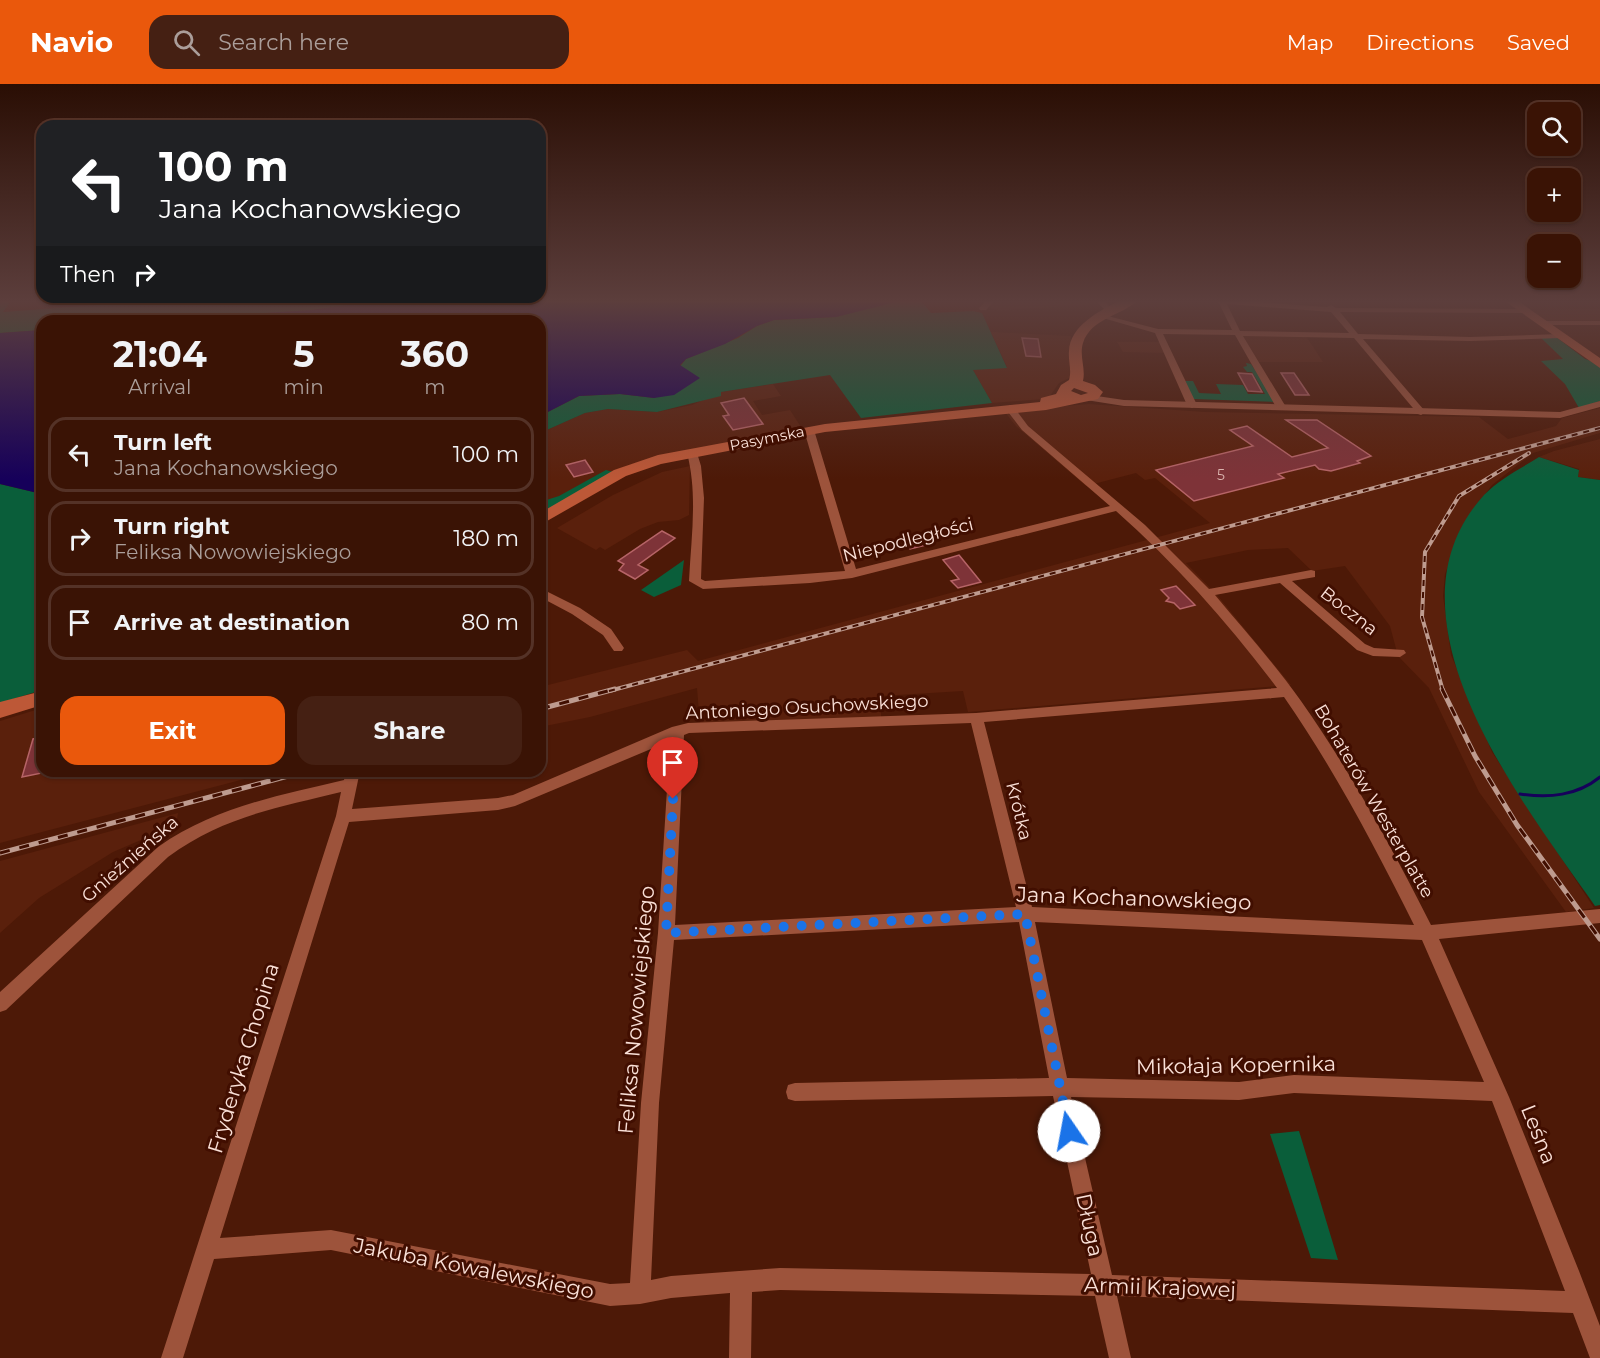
<!DOCTYPE html>
<meta charset="utf-8">
<style>
:root{--surface:#3a1305;--page:#452013;--text:#f1f3f6;--muted:#ab9e9a;--line:#543227;--accent:#ea580c}
body{margin:0;font-family:Montserrat,sans-serif;background:var(--page);color:var(--text);height:100vh;display:flex;flex-direction:column;font-size:22px;white-space:nowrap}
*{box-sizing:border-box;margin:0}
p{font-size:20px;color:var(--muted)}
.icon{flex:none;width:33px;height:33px;fill:none;stroke:currentColor;stroke-width:2;stroke-linecap:round;stroke-linejoin:round}
.map{position:relative;flex:1;overflow:hidden}
.side{position:absolute;left:36px;top:231px;width:510px;height:462px;display:flex;flex-direction:column;background:var(--surface);border-radius:18px;box-shadow:0 2px 4px #0004,0 0 0 2px var(--line)}
.side>*{flex:none}
.banner{position:absolute;left:36px;top:36px;width:510px;height:183px;border-radius:18px;box-shadow:0 2px 4px #0004,0 0 0 2px var(--line);background:#202124;color:#fff;overflow:hidden}
.buttons{position:absolute;left:1527px;top:18px;display:grid;gap:12px}
.buttons a{display:grid;place-items:center;width:54px;height:54px;border-radius:12px;background:var(--surface);box-shadow:0 2px 4px #0004,0 0 0 2px var(--line);font-size:30px}
.pin{position:absolute;display:grid;place-items:center;width:51px;height:51px;color:#fff;margin:-62px -26px;border-radius:50% 50% 50% 0;rotate:-45deg;box-shadow:0 0 6px #0007}
.pin .icon{rotate:45deg}
.me{position:absolute;width:66px;margin:-33px;rotate:348deg;stroke-linejoin:round;filter:drop-shadow(0 0 4px #0008)}
.turn{display:flex;align-items:center;gap:21px;height:126px;padding:0 24px;font-size:27px}
.turn .icon{width:78px;height:78px;stroke-width:2.5}
.turn b{display:block;font-size:42px;line-height:51px}
.then{display:flex;align-items:center;height:57px;padding:0 24px;background:#0003;gap:12px;font-size:22px}
.eta{display:flex;justify-content:space-evenly;align-items:center;height:102px;text-align:center}
.eta b{font-size:36px;font-weight:700;line-height:42px}
.cta{display:flex;gap:12px;margin-top:auto;padding:12px 24px}
.cta a{flex:1;height:69px;border-radius:18px;background:var(--accent);color:#fff;font-size:24px;font-weight:700;line-height:69px;text-align:center}
.cta a+a{background:var(--page);color:var(--text)}
ul{padding:0;list-style:none}
li{display:flex;align-items:center;gap:18px;height:75px;margin:0 12px 9px;padding:0 12px;border:3px solid var(--line);border-radius:18px}
li div{flex:1}
li b{display:block;font-size:22px}
li em{font-style:normal}
header{display:flex;align-items:center;gap:36px;box-sizing:border-box;height:84px;padding:0 30px;background:var(--accent);color:#fff}
header strong{font-size:28px}
nav{display:flex;gap:33px;margin-inline-start:auto;font-size:21px}
.search{width:420px;height:54px;background:var(--page);display:flex;align-items:center;gap:15px;box-sizing:border-box;padding:0 21px;border-radius:18px;color:var(--muted);font-size:22px}
.map>svg:first-child{display:block}
.built{fill:#5a200c}
.green{fill:#0a5e3a}
.water{fill:#16005a}
.lines{fill:none;stroke-linecap:round;stroke-linejoin:round}
.stream{stroke:#16005a;stroke-width:3}
.building{fill:#7e3338;stroke:#b66467;stroke-width:1.5}
.minor{fill:#9d533b;fill-rule:evenodd}
.tertiary{fill:#9d533b;fill-rule:evenodd}
.primary{fill:#bd5837;fill-rule:evenodd}
.rail-far1-casing{stroke:#be9b8f;stroke-width:4}
.rail-casing{stroke:#be9b8f;stroke-width:5}
.rail-far1{stroke:#410e00;stroke-width:2;stroke-dasharray:6;stroke-linecap:butt}
.rail{stroke:#410e00;stroke-width:3;stroke-dasharray:10;stroke-linecap:butt}
.route{stroke:#1a73e8;stroke-width:10;stroke-dasharray:0 18}
.labels{text-anchor:middle;dominant-baseline:central;stroke-width:6;stroke-linejoin:round;paint-order:stroke}
.far-number-label{font-size:14px;fill:#dbb5af}
.far-street-label{font-size:15px;fill:#fae0d7;stroke:#410e00}
.street-label{font-size:18px;fill:#fae0d7;stroke:#410e00}
.near-street-label{font-size:21px;fill:#fae0d7;stroke:#410e00}
</style>
<header>
<strong>Navio</strong>
<div class="search"><svg class="icon" aria-label="search" viewBox="0 0 24 24"><circle cx="10" cy="10" r="6"/><path d="M15 15l6 6"/></svg>Search here</div>
<nav><a>Map</a><a>Directions</a><a>Saved</a></nav>
</header>
<div class="map">
<svg width="1600" height="1274" viewBox="0 0 1600 1274">
<rect width="100%" height="100%" fill="#4d1907"/>
<path class="built" d="M993,217h103l3,3 -97,6 -10,-1 -2,-3z
M1600,225v13h-53l-18,-12z
M991,248l80,4v41l-12,6 -9,13 -6,3 -52,4 -19,-33 34,-3z
M1242,251l64,1 17,26h-64z
M1117,258h45l6,11 -45,-1z
M773,300l8,12 -28,5 9,14 28,-5 11,17 -3,5 -170,33 -88,47v-79l45,-20 23,-4 49,3 35,-7 29,-13z
M1089,320l116,8 274,5 29,22 48,-13 6,-8 38,-10v25l-67,20 -41,32 -26,35 -21,54 -2,22 8,59 41,97 102,156 -28,4 -87,-120 -50,-104 -31,-32 -8,-30 -45,-60 -33,5 -24,-23 -40,2 -62,13 31,32 74,90 -323,27 -5,-21 -82,5v22l-181,7 -3,-37 -107,29 -50,10v-40l147,-37 11,11 512,-138 -55,-45 -10,2 -9,-7 -50,13 -70,-60 -12,-15z
M1600,355v41l-22,-3 1,-8 -40,-12 15,-6z
M690,382l-1,49 -10,5 -21,2 -18,7 -35,21 -5,-3 -4,3 -39,-22 56,-33 49,-23z
M42,624v63h233l-275,72v-122z
M178,729l-2,12 -63,27 -74,46 -39,35v-72z"/>
<path class="green" d="M0,217h11l-8,11 149,-11h223l-63,9 -174,11h-96v9l-42,3z
M894,217h27l10,12 42,-2 9,2 25,55 -34,2 19,33 -131,15 -31,-43 -109,17v4l-64,16 -49,-3 -23,4 -45,20v-17l39,-20 41,-2 35,4 31,-39 52,-21 19,-12 17,-6 62,-3z
M1540,253h16l29,22 15,5v37l-21,7 -14,-24 -24,-23 22,-2z
M1246,279l5,1 25,38 -83,-3 -8,-18h8l6,12 22,1 -5,-10 27,1 5,9h17l-13,-22h-5l-4,-5 4,-1z
M1539,373l40,13 -1,7 22,3v425l-5,1c-72,-103 -221,-290 -111,-411 15,-16 38,-27 55,-38z
M606,386l7,2 -73,43v-13l19,-6z
M0,400l42,10v196l-42,13z
M684,476l-3,25 -27,12 -13,-7z
M1299,1047l39,129h1l-28,-2 -41,-124z"/>
<path class="water" d="M375,217h525l-64,16 -62,3 -17,6 -32,18 -39,15 -6,6 20,13 -26,17 -20,3 -34,-4 -41,2 -39,20v-95h-402l174,-11z
M42,246v164l-42,-10v-151z"/>
<g class="lines">
<path class="stream" d="M1520,710c29,4 57,2 80,-17"/>
</g>
<path class="building" d="M1022,254l16,1 3,18 -15,-1z
M1238,289l14,1 10,18 -14,-1z
M1281,289h13l15,22h-14z
M744,314l19,26 -30,6 -10,-14 6,-1 -8,-12z
M1286,336h31l54,36 -14,5 3,2 -29,8 -12,-2 -4,-4 -37,9 6,4 -90,23 -38,-31 97,-24 -23,-16 17,-4 45,31 36,-9z
M585,376l8,12 -19,5 -8,-12z
M662,447l13,7 -37,27 10,5 -13,9 -16,-9 5,-6 -6,-3z
M923,452l7,8 -20,5 -7,-8z
M959,471l22,27 -23,6 -7,-7 8,-2 -16,-19z
M1176,502l19,19 -15,4 -6,-6 -8,-2 3,-3 -8,-8z
M42,653v36l-20,4 11,-38z"/>
<g class="lines">
<path class="minor" d="M986,217h8l-8,9h-6l-1,-2z
M1096,217h8l10,9 -7,2z
M1214,217h28l85,6 4,-2 5,3 190,1 4,2 -1,2 -189,-1 18,22 112,3 90,-3 4,2 -4,2 -90,3 -107,-2 61,71 2,2 -5,3 -3,-1 -64,-76 -111,-2 43,71 -5,3 -5,-3 -41,-72 -72,-1 34,71 -5,3 -5,-3 -32,-72 -59,-17 4,-2 58,15 74,1 -13,-27zM1227,220l104,8 18,21 -109,-2z
M1540,237h60v4h-60z
M1010,321l3,1 15,20 117,99 64,64 102,-19 4,1v6l-23,4 73,63 9,4 30,2 2,3 -6,4 -27,-1 -16,-6 -77,-67 -65,12c29,35 60,69 86,106 50,71 91,147 130,224l169,-16v14l-161,16 70,158 70,174 21,55v32h-10l-17,-45 -456,-17 14,62h-22l-14,-62 -315,-6 -28,2 -1,66h-22l1,-65 -59,5 -31,6 -30,2 -279,-56 -117,9 -31,99h-22l175,-542 5,-24c-64,16 -117,24 -173,65l-162,153 -6,2v-20l158,-145c57,-40 119,-51 186,-67l2,-9h14l-8,38 146,-11 15,-3 159,-68 16,-4 288,-10 301,-25c-48,-64 -101,-124 -161,-177l-264,67 -42,5 -107,6 -14,-8c2,-42 9,-86 -2,-128l5,-3 5,3 4,13 3,32 -3,81 4,2 140,-10 -41,-141 5,-3 5,3 42,139 254,-63 -88,-76 -17,-22zM1284,613c50,72 91,150 130,228l-382,-18 -48,-185zM971,639l45,184 -341,18 9,-190 5,-2zM670,657l-12,192 -17,170 -11,180 -20,1 -279,-54 -111,8 129,-416 149,-12 17,-4zM1019,838l30,156 -254,5 -7,2 -2,7 2,7 7,2 258,-5 38,178 -311,-6 -109,8 -20,4 8,-177 15,-163zM1035,838l387,18 62,142 -190,-7 -55,7 -172,-4zM1294,1009l198,8 73,190 -453,-16 -41,-178 168,3z
M540,504l40,20 31,21 13,19 -2,3h-8l-11,-16 -31,-21 -32,-17z"/>
<path class="tertiary" d="M1090,311l34,5 436,12 40,-11v6l-40,11 -436,-12 -38,-6v-4z"/>
<path class="primary" d="M1119,217h18c-16,15 -46,17 -54,42 -4,13 3,25 0,38l12,4 8,7 -5,7 -52,11 -221,22 -164,32 -35,12 -86,49v-12l74,-43 44,-15 167,-31 215,-22 1,-4 15,-4 5,-9 8,-5c3,-10 -1,-19 0,-29 1,-25 30,-40 50,-50zM1074,304l14,5 -7,2 -10,-4z
M1505,217h13l82,57v10z
M42,607v14l-42,13v-16z"/>
<defs>
<path id="rail-far1" d="M609,607l991,-263
M1443,607l-21,-74 3,-65 34,-56 70,-43"/>
<path id="rail" d="M1442,605l33,67 42,69 83,114
M540,625l75,-20
M0,769l307,-82"/>
</defs>
<use href="#rail-far1" class="rail-far1-casing"/>
<use href="#rail" class="rail-casing"/>
<use href="#rail-far1" class="rail-far1"/>
<use href="#rail" class="rail"/>
</g>
<linearGradient id="sky" x2="0" y2="1"><stop stop-color="#2a0e04"/><stop offset="0.55" stop-color="#5c3e3c"/><stop offset="1" stop-color="#5c3e3c" stop-opacity="0"/></linearGradient>
<rect width="1600" height="395" fill="url(#sky)"/>
<g class="lines">
<path class="route" d="M673,715l-7,134 359,-19 44,217"/>
</g>
<g class="labels">
<g class="far-number-label">
<text x="1221" y="391">5</text>
</g>
<g class="far-street-label">
<text transform="translate(767 354) rotate(-11)">Pasymska</text>
</g>
<g class="street-label">
<text transform="translate(908 456) rotate(-14)">Niepodległości</text>
<text transform="translate(1349 527) rotate(38)">Boczna</text>
<text transform="translate(807 623) rotate(-3)">Antoniego Osuchowskiego</text>
<text transform="translate(1374 717) rotate(60)">Bohaterów Westerplatte</text>
<text transform="translate(1019 727) rotate(76)">Krótka</text>
<text transform="translate(130 775) rotate(-41)">Gnieźnieńska</text>
</g>
<g class="near-street-label">
<text transform="translate(1134 814) rotate(2)">Jana Kochanowskiego</text>
<text transform="translate(636 926) rotate(-85)">Feliksa Nowowiejskiego</text>
<text transform="translate(243 974) rotate(-73)">Fryderyka Chopina</text>
<text transform="translate(1236 981) rotate(-1)">Mikołaja Kopernika</text>
<text transform="translate(1539 1050) rotate(68)">Leśna</text>
<text transform="translate(1090 1141) rotate(78)">Długa</text>
<text transform="translate(474 1184) rotate(11)">Jakuba Kowalewskiego</text>
<text transform="translate(1160 1203) rotate(2)">Armii Krajowej</text>
</g>
</g>
</svg>
<div class="buttons">
<a><svg class="icon" aria-label="search" viewBox="0 0 24 24"><circle cx="10" cy="10" r="6"/><path d="M15 15l6 6"/></svg></a>
<a>+</a>
<a>−</a>
</div>
<div class="pin" style="left:673px;top:715px;background:#d93025"><svg class="icon" aria-label="arrive" viewBox="0 0 24 24"><path d="M6 21V4h12l-3 4 3 4H6"/></svg></div>
<svg class="me" style="left:1069px;top:1047px" viewBox="-20 -20 40 40"><circle r="19" fill="#fff"/><path d="M0-13L10 11 0 6-10 11z" fill="#1a73e8"/></svg>
<div class="banner">
<div class="turn"><svg class="icon" aria-label="left" viewBox="0 0 24 24"><path d="M17 20v-9H6M10 6l-5 5 5 5"/></svg><div><b>100 m</b>Jana Kochanowskiego</div></div>
<div class="then">Then<svg class="icon" aria-label="right" viewBox="0 0 24 24"><path d="M7 20v-9h11M14 6l5 5-5 5"/></svg></div>
</div>
<section class="side">
<div class="eta">
<div><b>21:04</b><p>Arrival</p></div>
<div><b>5</b><p>min</p></div>
<div><b>360</b><p>m</p></div>
</div>
<ul>
<li><svg class="icon" aria-label="left" viewBox="0 0 24 24"><path d="M17 20v-9H6M10 6l-5 5 5 5"/></svg><div><b>Turn left</b><p>Jana Kochanowskiego</p></div><em>100 m</em></li>
<li><svg class="icon" aria-label="right" viewBox="0 0 24 24"><path d="M7 20v-9h11M14 6l5 5-5 5"/></svg><div><b>Turn right</b><p>Feliksa Nowowiejskiego</p></div><em>180 m</em></li>
<li><svg class="icon" aria-label="arrive" viewBox="0 0 24 24"><path d="M6 21V4h12l-3 4 3 4H6"/></svg><div><b>Arrive at destination</b></div><em>80 m</em></li>
</ul>
<div class="cta"><a>Exit</a><a>Share</a></div>
</section>
</div>
